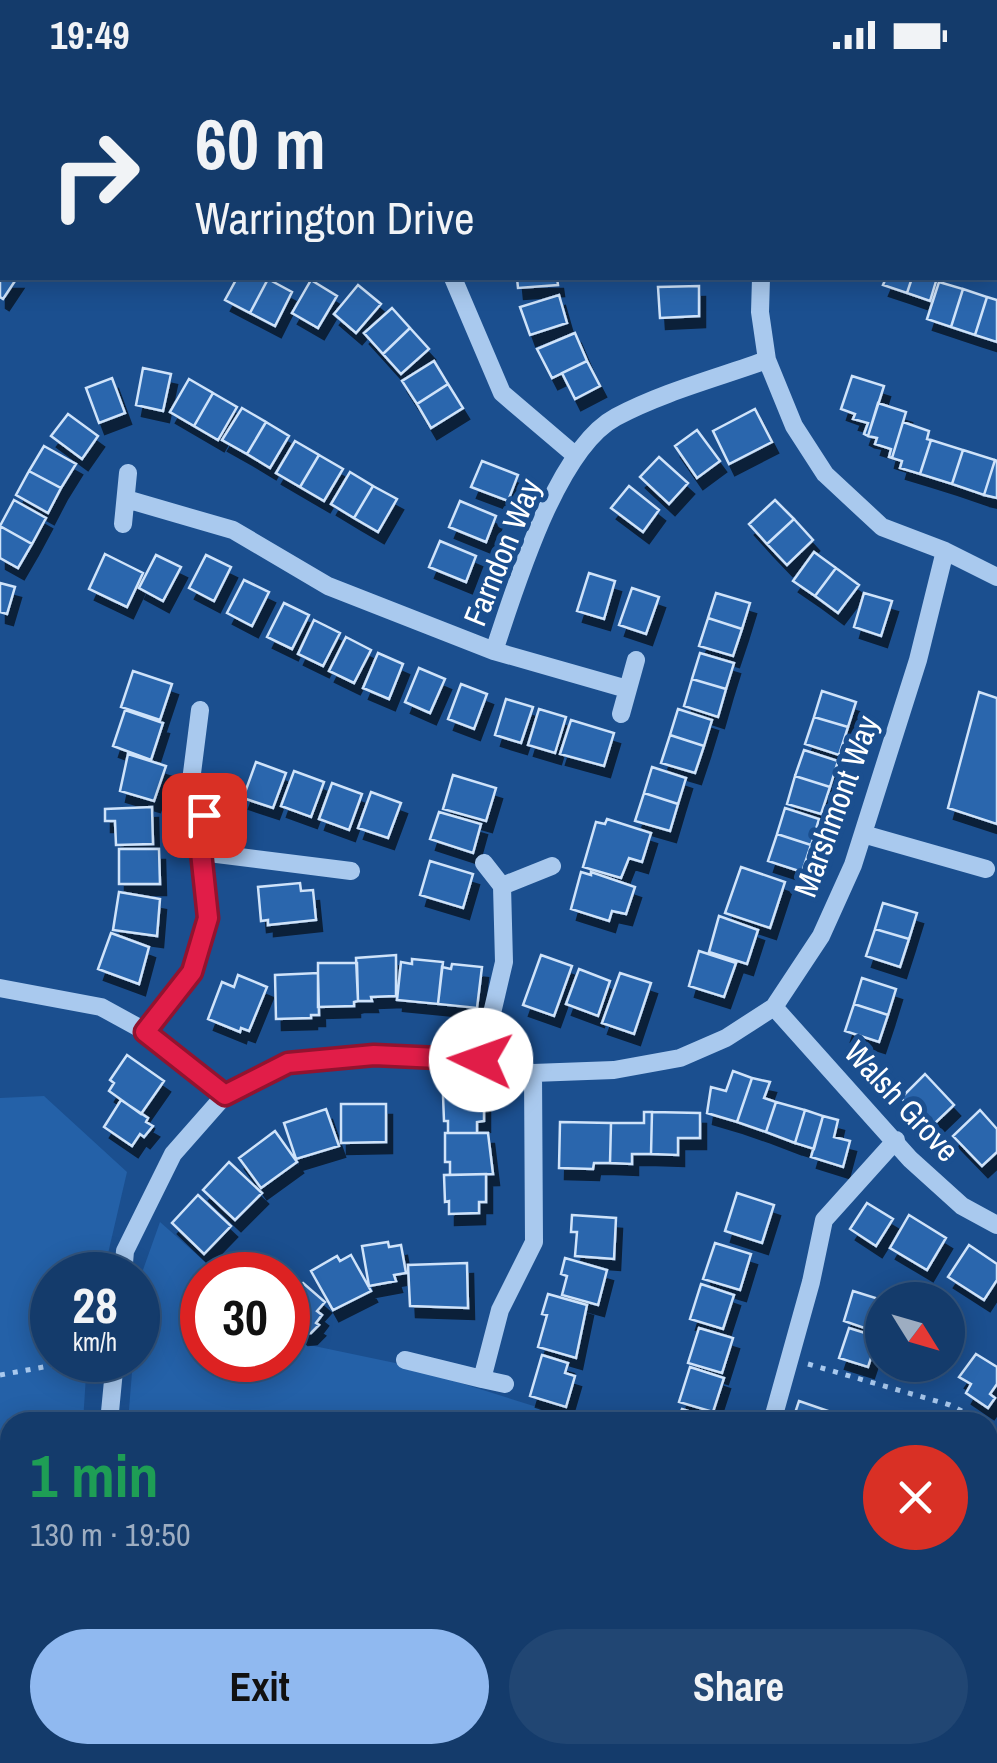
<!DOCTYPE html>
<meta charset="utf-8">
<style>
:root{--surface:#143b6b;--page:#214673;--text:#f1f3f6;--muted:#9dadc1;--line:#33557e;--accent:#90b9f0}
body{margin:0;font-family:"Archivo Narrow",sans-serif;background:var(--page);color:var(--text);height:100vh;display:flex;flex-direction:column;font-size:38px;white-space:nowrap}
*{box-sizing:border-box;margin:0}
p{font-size:32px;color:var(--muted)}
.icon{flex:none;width:55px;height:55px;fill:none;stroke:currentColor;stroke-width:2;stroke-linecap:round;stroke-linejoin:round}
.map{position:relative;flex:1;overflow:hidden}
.drawer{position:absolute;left:0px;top:1342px;width:998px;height:352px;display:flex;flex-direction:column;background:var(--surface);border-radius:30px 30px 0 0;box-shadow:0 5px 25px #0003,0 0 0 2px var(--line)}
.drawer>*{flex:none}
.banner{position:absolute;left:0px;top:0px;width:998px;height:210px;box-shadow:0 5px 25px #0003,0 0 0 2px var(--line);background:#143b6b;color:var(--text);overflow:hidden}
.needle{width:65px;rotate:127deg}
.fabs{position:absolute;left:865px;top:1212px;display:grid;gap:20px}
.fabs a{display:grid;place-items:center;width:100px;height:100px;border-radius:50%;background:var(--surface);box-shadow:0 5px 25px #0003,0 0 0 2px var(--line);font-size:50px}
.speed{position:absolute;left:30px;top:1182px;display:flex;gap:20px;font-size:50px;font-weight:700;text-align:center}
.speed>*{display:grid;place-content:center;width:130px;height:130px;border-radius:50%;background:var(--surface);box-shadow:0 5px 25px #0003,0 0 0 2px var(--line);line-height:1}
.speed small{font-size:25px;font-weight:400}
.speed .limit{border:15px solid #d22;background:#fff;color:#111}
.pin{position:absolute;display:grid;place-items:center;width:85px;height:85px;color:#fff;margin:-42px;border-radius:20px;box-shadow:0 5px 15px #0006}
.me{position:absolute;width:110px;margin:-55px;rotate:273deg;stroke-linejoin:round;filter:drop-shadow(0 0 8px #0008)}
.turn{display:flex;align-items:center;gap:35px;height:210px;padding:0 30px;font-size:45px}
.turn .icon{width:130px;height:130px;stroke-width:2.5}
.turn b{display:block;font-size:70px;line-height:85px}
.round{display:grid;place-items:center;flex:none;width:105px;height:105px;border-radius:52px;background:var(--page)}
.headline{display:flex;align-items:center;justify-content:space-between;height:170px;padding:0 30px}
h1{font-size:60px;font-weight:800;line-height:75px;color:#1e9e55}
.button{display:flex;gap:20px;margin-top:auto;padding:20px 30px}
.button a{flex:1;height:115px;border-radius:60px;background:var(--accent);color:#111;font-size:40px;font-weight:800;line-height:115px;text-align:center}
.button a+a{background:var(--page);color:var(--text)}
.status{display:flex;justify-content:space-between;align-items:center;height:70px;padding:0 50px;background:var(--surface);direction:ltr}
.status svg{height:28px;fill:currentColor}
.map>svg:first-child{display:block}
.green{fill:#2461a8}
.building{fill:#2a66ad;stroke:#cfe3fa;stroke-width:2.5;filter:url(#shadow)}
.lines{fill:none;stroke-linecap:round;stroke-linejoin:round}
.path{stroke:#a9c9ee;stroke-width:5;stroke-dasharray:5 8;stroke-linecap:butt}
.minor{stroke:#a9c9ee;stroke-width:18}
.route-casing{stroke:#92132f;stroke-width:25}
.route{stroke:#e11d48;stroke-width:18}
.labels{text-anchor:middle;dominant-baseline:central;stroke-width:10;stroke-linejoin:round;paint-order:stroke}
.street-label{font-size:32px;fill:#fff;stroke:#1b4f8f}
</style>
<div class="status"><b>19:49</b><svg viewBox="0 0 49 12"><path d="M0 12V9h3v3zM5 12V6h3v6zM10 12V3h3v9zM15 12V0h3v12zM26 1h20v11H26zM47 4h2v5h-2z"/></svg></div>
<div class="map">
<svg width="997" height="1693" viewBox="0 0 997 1693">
<defs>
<filter id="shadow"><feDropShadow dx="6" dy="11" stdDeviation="0" flood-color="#0009"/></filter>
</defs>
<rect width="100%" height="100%" fill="#1b4f8f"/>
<path class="green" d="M44,1026l83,76 -24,103h-51v85h35l-4,62h-73v251h-10v-575z
M160,1152l60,53h-18v85h86v-25l7,7 105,22 140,44 -4,14h-408l5,-62h5v-76z
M259,1685h179l-3,8h-170z"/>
<path class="building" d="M0,185l2,23h15l-14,21 -3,-2z
M237,208l31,1 -18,34 -25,-13z
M517,208h40l1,7 -40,3z
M886,208h26l-5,15 -24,-8z
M912,208h25l-7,23 -23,-8z
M268,209l24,13 -17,34 -25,-13z
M311,210l26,16 -19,32 -26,-15z
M939,212l24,7 -12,38 -24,-8z
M358,215l23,19 -25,29 -22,-19z
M699,216v30l-39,2 -2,-31z
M963,219l24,8 -12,38 -24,-8z
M559,225l8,28 -37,12 -10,-28z
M987,227l10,3v42l-22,-7z
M392,238l18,20 -27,26 -19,-21z
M410,258l19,21 -28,25 -18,-20z
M575,263l12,28 -35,17 -15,-29z
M434,291l14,23 -31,20 -15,-23z
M587,291l13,25 -25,13 -13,-26z
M143,298l28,6 -8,37 -27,-6z
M852,306l32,10 -16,50 -4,-2 4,-11 -15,-4 2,-5 -14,-5z
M112,308l13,35 -26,10 -13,-35z
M189,309l24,14 -19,33 -24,-14z
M448,314l15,24 -32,20 -14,-24z
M213,323l24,14 -19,33 -24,-14z
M878,333l28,9 -14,46 -3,-1 2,-8 -16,-5 2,-6 -9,-2z
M242,338l24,14 -19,32 -25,-14z
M755,339l17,33 -43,22 -16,-33z
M68,344l30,22 -16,23 -31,-23z
M266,352l23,14 -19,32 -23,-14z
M903,352l26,9 -2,8 4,1 -11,34 -20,-6 2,-7 -10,-3z
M697,360l23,31 -23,17 -22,-32z
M931,370l32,10 -11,34 -32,-10z
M295,371l24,14 -19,32 -24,-14z
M44,376l32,18 -15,24 -32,-17z
M963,380l32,10 -11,35 -32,-11z
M319,385l24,14 -19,32 -24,-14z
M659,387l29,26 -19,21 -29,-27z
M995,390l2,1v37l-13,-3z
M482,391l36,14 -10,26 -37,-14z
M29,401l32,17 -13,25 -32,-18z
M350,402l23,14 -19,32 -23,-14z
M373,416l24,13 -19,33 -24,-14z
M629,416l30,24 -16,22 -32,-24z
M14,430l32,18 -14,26 -32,-18z
M775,430l19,19 -27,25 -18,-20z
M460,431l36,15 -10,26 -37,-15z
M794,449l19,21 -26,25 -20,-21z
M0,456l32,18 -14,24 -18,-10z
M440,471l36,15 -10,26 -37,-15z
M814,482l22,16 -21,28 -22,-15z
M105,484l38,19 -16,34 -38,-18z
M156,485l25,12 -18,34 -24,-13z
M206,485l25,12 -17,34 -25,-13z
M836,498l23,17 -21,28 -23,-17z
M589,503l26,8 -11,38 -27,-8z
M244,510l25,12 -17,34 -25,-13z
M0,513l15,4 -8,27 -7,-2z
M632,518l27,9 -13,37 -27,-9z
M716,523l34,10 -8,26 -34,-11z
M864,523l28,8 -11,35 -27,-9z
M284,533l25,12 -17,34 -25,-12z
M708,548l34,11 -9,27 -34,-10z
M314,550l26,13 -17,33 -25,-12z
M346,567l25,13 -17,33 -25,-12z
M378,583l25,11 -14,35 -26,-11z
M700,583l34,10 -8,26 -34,-10z
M419,598l26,11 -15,34 -25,-11z
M133,601l39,13 -12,36 -39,-13z
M692,609l34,10 -8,28 -34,-11z
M461,614l26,10 -13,35 -26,-10z
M822,621l34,11 -8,25 -34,-10z
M979,622l18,6v126l-49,-16z
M506,629l27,8 -12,36 -26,-8z
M539,639l27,8 -11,36 -27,-8z
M678,639l34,11 -8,26 -34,-11z
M125,640l38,13 -12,37 -38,-14z
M814,647l34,10 -9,28 -34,-11z
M571,650l43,13 -10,33 -44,-12z
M670,665l34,11 -9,27 -34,-10z
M804,680l34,11 -8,26 -35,-11z
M128,684l38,12 -12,35 -34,-10z
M256,692l30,11 -13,35 -30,-10z
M652,697l34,11 -8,26 -34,-11z
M294,701l30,11 -13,35 -30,-11z
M453,705l43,13 -10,33 -43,-12z
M795,706l35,11 -9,27 -34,-10z
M332,713l30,11 -13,36 -30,-11z
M371,722l30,11 -13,35 -30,-10z
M644,723l34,11 -8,27 -35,-10z
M152,737l1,37 -37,1 -1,-24h-10v-12z
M785,738l34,11 -8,26 -34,-11z
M439,742l42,12 -8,29 -43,-14z
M607,749l44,14 -9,29 -13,-4 -8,20 -38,-11 13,-45 9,2z
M777,764l34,11 -9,27 -34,-11z
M119,779h40l1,35h-41z
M430,791l43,13 -10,34 -43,-13z
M741,797l44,15 -15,46 -45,-15z
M581,802l10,3v-3l44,15 -9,27 -14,-3 -3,10 -38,-12z
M300,813l1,8 12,-1 3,30 -48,5v-5l-7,1 -3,-34z
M119,822l41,7 -3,37 -44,-6z
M883,833l34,10 -8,26 -34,-10z
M719,846l39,14 -11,34 -38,-12z
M875,859l34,10 -9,28 -34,-11z
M111,863l38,14 -10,37 -41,-15z
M699,881l37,12 -12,34 -35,-11z
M396,885v41l-25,1 1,4h-14l-2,-43z
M541,885l31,11 -18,50 -31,-11z
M412,889l31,3 -5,42 -41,-4 4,-38 11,2z
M318,893h39l1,38 -4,1v4l-36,1z
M452,894l30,3 -5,41 -39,-4 4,-37 9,2z
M579,899l31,12 -12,35 -32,-12z
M318,903l1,42h-8v3l-35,1 -1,-44z
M620,903l31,10 -17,51 -32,-11z
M238,905l29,12 -18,44 -8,-3 -1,4 -32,-13 14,-37 12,5z
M862,908l34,11 -8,26 -34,-11z
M854,934l34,11 -9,27 -34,-11z
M127,985l37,26 -23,33 -32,-23 5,-8 -4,-3z
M733,1001l19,7 -15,44 -30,-9 4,-26 15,4z
M925,1004l29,31 -24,23 -29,-30z
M752,1008l18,4 -6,16 12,4 -10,30 -29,-10z
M443,1025h41v26l-7,1v11h-29v-12h-4z
M121,1030l27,18 -2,4 7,4 -9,11 -4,-3 -8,12 -28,-19z
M776,1032l29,8 -10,33 -29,-11z
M341,1034h45v38l-45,1z
M326,1039l13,37 -43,13 -12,-36z
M805,1040l18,6 -9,33 -19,-6z
M980,1040l17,19v23l-15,14 -29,-30z
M644,1042h8l-1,42h-19v10l-22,-1 1,-40h33z
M652,1042l48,1v25h-22v17l-27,-1z
M823,1046l15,4 -4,17 16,4 -7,26 -32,-10z
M560,1052l51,1 -1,40h-16l-1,6 -34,-1z
M275,1061l22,31 -36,26 -22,-30z
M445,1063h43l5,41 -43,1v-13h-5z
M229,1092l33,31 -27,27 -32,-30z
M486,1104v28h-7v11l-30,1v-13l-4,1 -1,-27z
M737,1123l37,12 -12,38 -37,-12z
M198,1125l33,31 -27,28 -32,-31z
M867,1133l26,16 -17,27 -26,-17z
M572,1145l44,3 -2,41 -39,-3 2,-24h-6z
M909,1145l37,23 -19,32 -37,-22z
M388,1172l1,5 12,-2 5,28 -12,2 2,6 -27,5 -7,-40z
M715,1173l36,11 -11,36 -37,-11z
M969,1175l28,19v16l-13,20 -36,-23z
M351,1185l20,36 -38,19 -22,-39 26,-15 3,5z
M565,1188l42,12 -9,35 -36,-10 5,-19 -6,-2z
M467,1193l1,45 -58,-2 -2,-41z
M303,1213l22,19 -8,9 5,4 -6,8 3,2 -8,8 -9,1 -14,-12v-28z
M701,1214l33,11 -11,34 -33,-10z
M853,1221l29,9 -9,31 -29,-10z
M548,1224l39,11 -11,53 -38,-11 9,-32 -5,-1z
M699,1258l34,10 -11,35 -34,-10z
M849,1258l29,9 -10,30 -29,-9z
M976,1284l21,13v17l-7,10 5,4 -7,10 -22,-15 5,-9 -12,-7z
M542,1285l26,8 -3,10 10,3 -9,31 -36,-11z
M690,1297l34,11 -11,34 -34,-10z
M799,1331l38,13 -2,8h-43z
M682,1339l33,11v2h-38z
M988,1429l9,16v19l-9,5z
M997,1468v46l-7,4 -2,-45z
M4,1661l6,1v23h29v8h-36z
M439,1685h45l-3,8h-22z
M499,1685h40l-2,8h-40z
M746,1685h40l6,8h-39z"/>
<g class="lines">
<path class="path" d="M473,0l6,2
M346,2l1,-2
M995,59h2
M808,1294l142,41 33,17
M0,1305l82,-15
M988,1357l9,9
M0,1364h10"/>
<path class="minor" d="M780,2v-2
M995,166l2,1
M453,208l49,115 74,63
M761,208l-1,34 7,48 27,66 31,48 57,53 63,24 52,26
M126,429l107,31 95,56 166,65 133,38
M123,454l5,-51
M494,581c21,-62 62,-202 122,-234 47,-25 101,-39 151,-57
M621,644l15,-54
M863,764l123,35
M201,782l150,19
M484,793l18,23
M0,918l101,19 44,24 80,64
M774,937l136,152 52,47 35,19
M145,961l47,-59 16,-54 -7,-66 3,-37 -13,-34 9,-71
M481,990l23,-98 -2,-76 50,-20
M123,1205l2,-24 48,-97 52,-59 63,-32 85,-8 108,5 52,13 81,-3 66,-12 46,-20 48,-31 47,-71 32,-71 65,-205 27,-109
M405,1290l77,19 18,-69 34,-68 -1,-169
M482,1309l23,5
M109,1352l6,-62
M772,1352l39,-140 13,-62 72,-80
M101,1685l3,8"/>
</g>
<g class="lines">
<defs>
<path id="route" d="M204,745l-3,37 7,66 -16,54 -47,60 80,63 63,-32 86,-8 107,5"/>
</defs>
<use href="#route" class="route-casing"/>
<use href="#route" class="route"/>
</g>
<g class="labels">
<g class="street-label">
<text transform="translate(502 482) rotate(-68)">Farndon Way</text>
<text transform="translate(836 736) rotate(-70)">Marshmont Way</text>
<text transform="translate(902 1031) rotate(47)">Walsh Grove</text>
</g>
</g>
</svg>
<div class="fabs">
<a><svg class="needle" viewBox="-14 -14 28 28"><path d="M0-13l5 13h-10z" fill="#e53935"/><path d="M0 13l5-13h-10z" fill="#9dadc1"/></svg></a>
</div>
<div class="speed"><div>28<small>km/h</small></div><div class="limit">30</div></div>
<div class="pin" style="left:204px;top:745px;background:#d93025"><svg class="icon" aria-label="arrive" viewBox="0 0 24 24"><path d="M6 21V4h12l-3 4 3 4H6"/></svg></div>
<svg class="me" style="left:481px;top:990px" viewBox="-20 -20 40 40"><circle r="19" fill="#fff"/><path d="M0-13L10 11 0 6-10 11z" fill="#e11d48"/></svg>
<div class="banner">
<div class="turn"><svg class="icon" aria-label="right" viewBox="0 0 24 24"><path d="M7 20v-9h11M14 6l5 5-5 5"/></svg><div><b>60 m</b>Warrington Drive</div></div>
</div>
<section class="drawer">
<div class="headline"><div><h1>1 min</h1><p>130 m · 19:50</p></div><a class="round" style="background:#d93025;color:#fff"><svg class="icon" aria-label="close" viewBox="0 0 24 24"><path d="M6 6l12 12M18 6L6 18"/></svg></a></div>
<div class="button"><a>Exit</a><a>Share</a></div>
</section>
</div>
